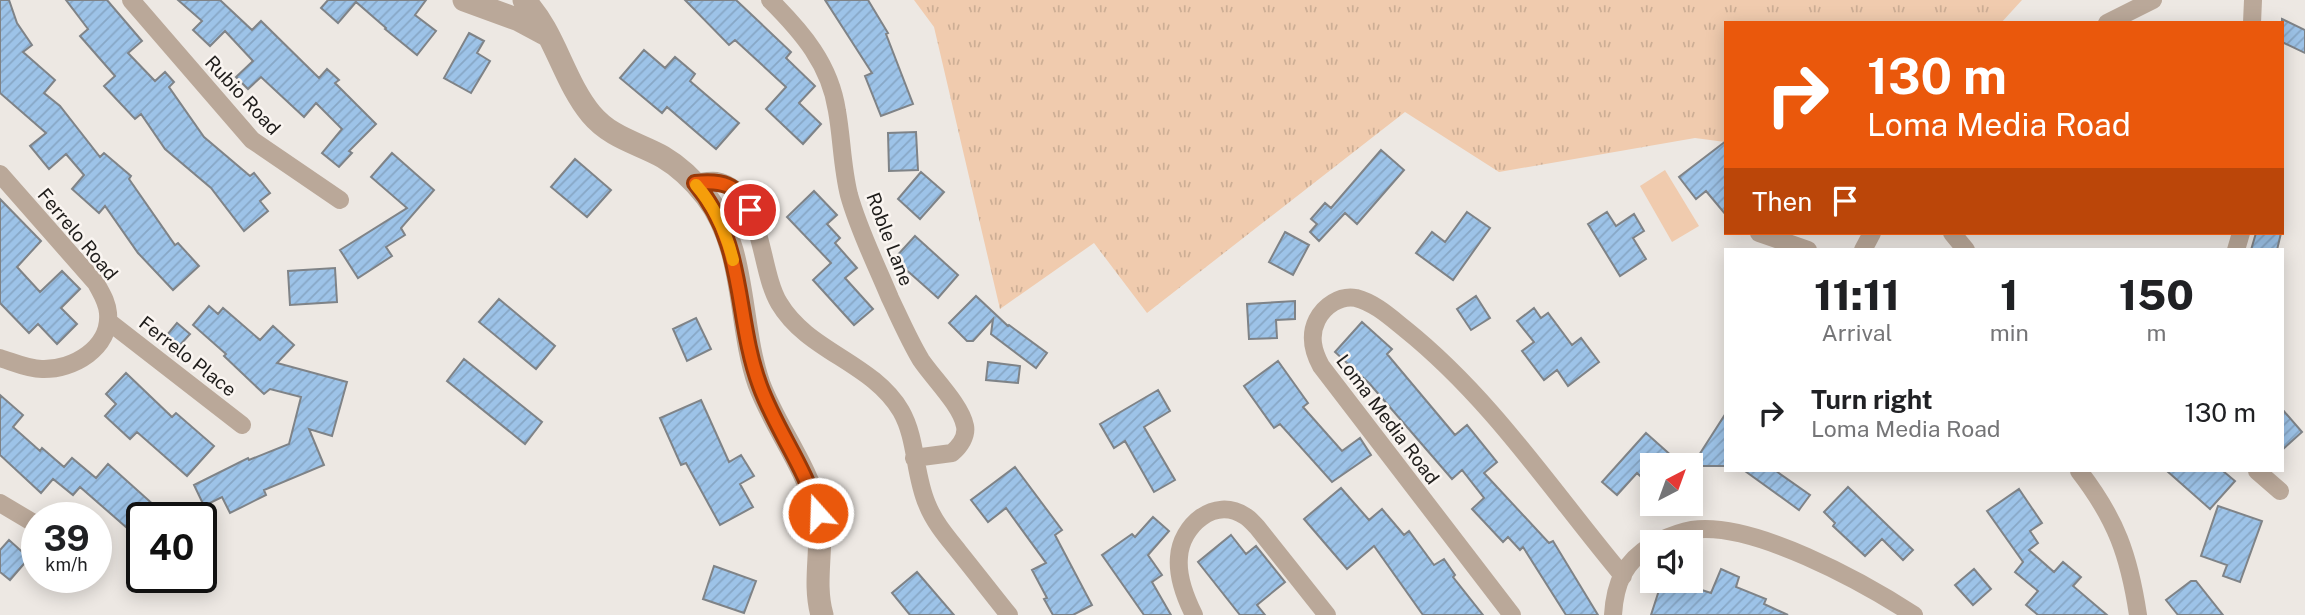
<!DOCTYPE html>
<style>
:root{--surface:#fff;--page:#f2f2f2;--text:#202124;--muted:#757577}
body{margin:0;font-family:"Public Sans",sans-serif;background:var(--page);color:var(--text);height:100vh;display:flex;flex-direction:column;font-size:26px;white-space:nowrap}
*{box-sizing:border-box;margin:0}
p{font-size:23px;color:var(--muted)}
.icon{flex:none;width:38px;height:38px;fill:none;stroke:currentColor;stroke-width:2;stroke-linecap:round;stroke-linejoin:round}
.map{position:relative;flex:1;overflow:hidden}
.side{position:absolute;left:1724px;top:248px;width:560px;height:224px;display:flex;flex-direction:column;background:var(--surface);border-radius:0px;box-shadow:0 4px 18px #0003}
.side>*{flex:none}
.top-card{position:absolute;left:1724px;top:21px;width:560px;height:214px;border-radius:0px;box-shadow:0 4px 18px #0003;background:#ea580c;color:#fff;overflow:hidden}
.needle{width:46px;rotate:41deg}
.tools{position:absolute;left:1640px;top:453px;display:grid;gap:14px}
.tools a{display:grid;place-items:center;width:63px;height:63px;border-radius:0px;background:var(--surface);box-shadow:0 4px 18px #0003;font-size:35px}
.speed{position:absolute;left:21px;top:502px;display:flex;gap:14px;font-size:35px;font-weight:700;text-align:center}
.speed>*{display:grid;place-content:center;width:91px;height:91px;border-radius:50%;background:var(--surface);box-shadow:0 4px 18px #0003;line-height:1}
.speed small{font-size:18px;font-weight:400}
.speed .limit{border:4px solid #111;border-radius:10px;background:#fff;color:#111}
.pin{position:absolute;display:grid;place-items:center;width:60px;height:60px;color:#fff;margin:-30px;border:4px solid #fff;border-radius:50%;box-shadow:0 2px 7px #0007}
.me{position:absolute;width:77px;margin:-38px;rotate:340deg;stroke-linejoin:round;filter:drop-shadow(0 0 5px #0008)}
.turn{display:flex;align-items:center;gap:24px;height:147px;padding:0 28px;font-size:32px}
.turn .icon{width:91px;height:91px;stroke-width:2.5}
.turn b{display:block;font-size:49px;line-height:60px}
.then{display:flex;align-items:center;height:66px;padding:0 28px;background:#0003;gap:14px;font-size:26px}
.eta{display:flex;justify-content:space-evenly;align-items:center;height:119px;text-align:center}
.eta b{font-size:42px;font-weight:800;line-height:49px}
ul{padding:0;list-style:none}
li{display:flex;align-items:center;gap:21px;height:91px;padding:0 28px}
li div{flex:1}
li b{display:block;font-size:26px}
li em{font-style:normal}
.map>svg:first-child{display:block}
.grass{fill:url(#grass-tufts)}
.pitch{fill:#f0cbae}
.building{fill:url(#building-hatch);stroke:#7f8387;stroke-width:2}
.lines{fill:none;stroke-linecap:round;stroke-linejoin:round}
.minor{stroke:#baa899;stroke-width:18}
.tertiary{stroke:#baa899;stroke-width:23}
.route-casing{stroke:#983908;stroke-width:18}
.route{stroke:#ea580c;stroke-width:12}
.slow{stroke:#f59e0b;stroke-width:12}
.labels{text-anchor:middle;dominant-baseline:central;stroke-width:5;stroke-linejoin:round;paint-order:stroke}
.street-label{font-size:19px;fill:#1f1d1b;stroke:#faf5f1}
</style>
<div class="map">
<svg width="2305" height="615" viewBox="0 0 2305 615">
<defs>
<pattern id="grass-tufts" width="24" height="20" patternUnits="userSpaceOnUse" patternTransform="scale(1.75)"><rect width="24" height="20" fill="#f0cbae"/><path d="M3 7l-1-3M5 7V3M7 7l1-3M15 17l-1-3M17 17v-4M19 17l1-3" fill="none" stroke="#cdae95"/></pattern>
<pattern id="building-hatch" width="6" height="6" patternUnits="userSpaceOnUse" patternTransform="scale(1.75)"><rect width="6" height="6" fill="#9dc3e8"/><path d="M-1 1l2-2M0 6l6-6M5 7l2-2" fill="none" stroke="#87a7c6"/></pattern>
</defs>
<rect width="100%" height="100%" fill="#ede8e3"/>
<path class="grass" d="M914,0h1108l-21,23h-275l-1,119 -30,-4 -196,34 -94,-60 -258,201 -53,-70 -94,66 -66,-282z"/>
<path class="pitch" d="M1665,170l34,56 -27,16 -32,-56z"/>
<path class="building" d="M0,0h9l8,23 15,22 -9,7 32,28 -11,13 16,13 40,51 4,-4 27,23 -2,3 46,66 3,-2 21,23 -26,24 -35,-37 -33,-47 -6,7 -27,-24 12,-14 -18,-21 -17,15 -19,-23 16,-13 -46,-40z
M66,0h41l35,41 -14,12 27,28 10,-9 9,10 -5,5 35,50 46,39 4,-3 16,20 -10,8 8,10 -24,20 -33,-43 -46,-39 -24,-35 -6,5 -31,-33 11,-10 -35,-40 8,-7z
M178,0h42l32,30 9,-9 58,57 8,-9 12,11 -4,3 41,41 -27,27 3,2 -13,14 -17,-14 20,-24 -26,-26 -12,14 -43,-40 -13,12 -12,-12 17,-16 -28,-30 -15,15 -17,-16 9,-9z
M328,0h98l-11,15 21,16 -19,24 -32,-26 1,-1 -30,-26 -18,21 -17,-15z
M685,0h51l55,52 -5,6 29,28 -16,17 22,21 -18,20 -37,-35 20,-22 -51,-47 -6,5z
M825,0h43l20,33 -2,1 27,70 -32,12 -16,-40 7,-3z
M2282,19l23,11v23l-23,-11z
M469,33l15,8 -7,12 13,8 -19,32 -27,-15z
M644,50l21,18 10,-11 20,17 -5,7 49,42 -23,26 -49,-42 -5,6 -42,-35z
M916,132l2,38 -29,1 -1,-38z
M1726,141v74l-20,-24 -10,8 -17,-22z
M1381,150l23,20 -47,54 -12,-11 -26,28 -9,-9 7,-8 -6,-5 14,-16 6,5z
M392,153l42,37 -33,38 4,7 -19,12 6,9 -34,22 -18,-28 67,-42 -36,-31z
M575,159l36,31 -24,27 -36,-30z
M921,172l23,20 -24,27 -22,-20z
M814,191l23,24 -10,9 13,14 -5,5 22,25 -12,10 28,31 -19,16 -41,-45 18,-17 -44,-46z
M0,199l41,42 -24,26 23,25 22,-21 18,18 -19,19 16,16 -20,20 -19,-20 -9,9 -29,-30z
M1467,212l23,16 -37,52 -37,-27 16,-21 13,10z
M1607,212l9,14 18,-12 10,17 -11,7 13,21 -26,17 -32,-52z
M1285,232l24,13 -16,30 -24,-13z
M2256,233h25l-4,17h-26z
M915,236l43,39 -20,23 -44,-39z
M335,268l2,34 -47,3 -2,-34z
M976,296l32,30 1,-1 38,28 -11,15 -45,-34 2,-15 -20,22h-6l-18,-18z
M1476,296l14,22 -19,12 -14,-21z
M499,299l56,47 -19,23 -57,-47z
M1295,301v18l-19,1 1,18 -28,1 -2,-35z
M209,306l9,8 5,-6 37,32 13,-14 21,19 -17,18 70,19 -15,54 -23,-7 15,36 -60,25 2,5 -36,18 -8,-16 -18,9 -10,-21 54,-27 1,2 40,-16 12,-47 -31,-8 -6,5 -40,-38 2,-2 -33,-29z
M1534,308l7,10 7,-5 24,32 9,-7 18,24 -31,24 -11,-16 -13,10 -22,-29 12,-9 -17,-21z
M696,318l15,31 -24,12 -14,-32z
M1362,322l30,27 -5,5 68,81 12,-10 30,37 -13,11 65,70 4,-2 45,74h-32l-43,-68 -3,3 -12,-13 -5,5 -31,-33 12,-11 -22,-28 -10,9 -83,-96 -34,-31z
M177,323l13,11 -11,12 -12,-11z
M464,359l78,63 -17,22 -78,-63z
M1278,361l30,42 -5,4 39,44 18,-13 11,17 -39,27 -52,-58 -6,4 -30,-42z
M988,362l32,4 -2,17 -32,-3z
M126,373l46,44 4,-4 38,33 -27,30 -50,-44 -7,7 -25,-23 11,-12 -10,-10z
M1158,390l12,21 -26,16 31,53 -21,12 -29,-51 -11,7 -14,-24z
M0,395l23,20 -10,12 27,24 2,-3 22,19 8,-9 24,20 12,-14 47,42 -10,12h-3v23l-62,-54 -7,8 -20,-16 -12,14 -41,-38z
M701,400l28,62 12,-7 13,21 -14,8 13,23 -33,18 -34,-62 -5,2 -21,-47z
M2282,409l20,23 -20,18z
M1726,413v53h-34z
M1646,433l37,33h-31v21l-15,-14 -20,22 -15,-13z
M1015,467l47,63 -7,5 37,70 -19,10h-20l-9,-16 3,-1 -15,-28 14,-7 -40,-55 -18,14 -17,-22z
M1745,471h31l34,24 -11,15z
M2167,471h56l12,10 -25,28z
M1848,487l65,63 -10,10 -21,-21 -17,17 -32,-30 2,-3 -11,-11z
M1341,488l28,32 13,-11 22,26 5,-4 25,34 10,-6 11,16 -2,2 30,38h-60l-49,-69 -27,23 -43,-50z
M2019,489l23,34 -12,8 8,12 -9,7 25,22 9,-10 18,15 -8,9 34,29h-69l-12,-10 12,-14 -23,-19 8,-10 -36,-51z
M2218,506l44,15 -22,61 -17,-6 4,-11 -26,-9z
M1153,517l16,14 -21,24 14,20 -10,7 19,33h-27l-42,-60 30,-21 3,3z
M1231,535l15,19 10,-8 29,36 -28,23 8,10h-25l-42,-53z
M9,540l20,18 -19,22 -10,-8v-22z
M714,566l42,15 -12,32 -41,-14z
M1721,569l18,8 -3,10 30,12 -2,5 24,11h-137l11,-34h12l37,12z
M1974,569l17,20 -18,16 -18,-20z
M917,572l37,43h-44l-18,-22z
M2191,581h5l27,34h-45l-12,-15z"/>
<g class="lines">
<path class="minor" d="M131,0l121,140 88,60
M770,0c32,32 60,64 67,111 5,28 5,56 12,84 10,36 27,69 41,103 10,21 19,42 31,62 12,18 40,45 44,66 2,10 -5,20 -13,27l-38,5
M2107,23l46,-23
M2252,23l1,-23
M0,174l96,109c5,10 11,18 12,30 3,35 -35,57 -66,56 -14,0 -29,-7 -42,-11
M695,183c7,-1 15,-3 21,-2 48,9 42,87 63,122 29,49 93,59 122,108 16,28 13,63 26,93 7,18 20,33 32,48 17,21 33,42 50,63
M1759,233l49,17
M1952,233l14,17
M1863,250l9,-17
M2236,250l5,-17
M108,321l134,104
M2079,471c37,48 50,84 59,144
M2257,471l23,20
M0,503l37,22
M1657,542c11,-5 23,-10 35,-12 61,-9 171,52 222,85
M1194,615c-9,-18 -17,-38 -15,-58 2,-31 35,-61 66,-41 4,2 8,7 12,11l70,88
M1512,615l-191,-249c-8,-15 -12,-30 -4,-46 7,-14 23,-25 39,-22 19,5 34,19 49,31 87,70 147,162 218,247
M1613,615c2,-32 11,-53 39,-70"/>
<path class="tertiary" d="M464,0l55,20 28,15
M524,0c31,32 39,80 67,114 20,24 47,29 72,43 17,10 31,24 43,39 41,53 32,128 53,188 16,43 47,81 58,125 8,35 -5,71 5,106"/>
</g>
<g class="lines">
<defs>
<path id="route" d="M750,210c-13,-26 -28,-30 -55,-27 52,62 39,133 65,203 16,44 46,82 58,127"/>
</defs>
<use href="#route" class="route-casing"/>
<use href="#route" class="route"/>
<path class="slow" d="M696,185c19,22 30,47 37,75"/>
</g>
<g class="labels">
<g class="street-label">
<text transform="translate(243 95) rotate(47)">Rubio Road</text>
<text transform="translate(78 234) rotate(50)">Ferrelo Road</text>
<text transform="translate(890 239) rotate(69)">Roble Lane</text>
<text transform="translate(188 356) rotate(38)">Ferrelo Place</text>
<text transform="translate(1388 419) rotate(53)">Loma Media Road</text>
</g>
</g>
</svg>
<div class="tools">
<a><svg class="needle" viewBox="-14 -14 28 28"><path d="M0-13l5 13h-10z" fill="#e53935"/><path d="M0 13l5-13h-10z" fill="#757577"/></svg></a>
<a><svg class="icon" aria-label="sound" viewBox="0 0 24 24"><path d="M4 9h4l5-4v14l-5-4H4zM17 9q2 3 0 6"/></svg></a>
</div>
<div class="speed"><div>39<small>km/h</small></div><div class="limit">40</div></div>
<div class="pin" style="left:750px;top:210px;background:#d93025"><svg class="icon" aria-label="arrive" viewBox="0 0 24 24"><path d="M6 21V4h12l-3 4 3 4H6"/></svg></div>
<svg class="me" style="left:818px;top:513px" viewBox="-20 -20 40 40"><circle r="17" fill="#ea580c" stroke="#fff" stroke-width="3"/><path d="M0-11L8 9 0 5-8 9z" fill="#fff"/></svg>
<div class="top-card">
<div class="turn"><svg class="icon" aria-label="right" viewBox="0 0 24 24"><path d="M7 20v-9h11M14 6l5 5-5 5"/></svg><div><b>130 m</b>Loma Media Road</div></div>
<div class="then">Then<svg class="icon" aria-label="arrive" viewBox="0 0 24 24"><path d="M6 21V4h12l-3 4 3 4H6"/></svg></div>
</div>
<section class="side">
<div class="eta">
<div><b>11:11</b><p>Arrival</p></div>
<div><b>1</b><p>min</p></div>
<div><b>150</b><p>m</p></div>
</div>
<ul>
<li><svg class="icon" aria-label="right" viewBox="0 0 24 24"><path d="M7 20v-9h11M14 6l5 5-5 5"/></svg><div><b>Turn right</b><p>Loma Media Road</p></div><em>130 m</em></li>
</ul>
</section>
</div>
